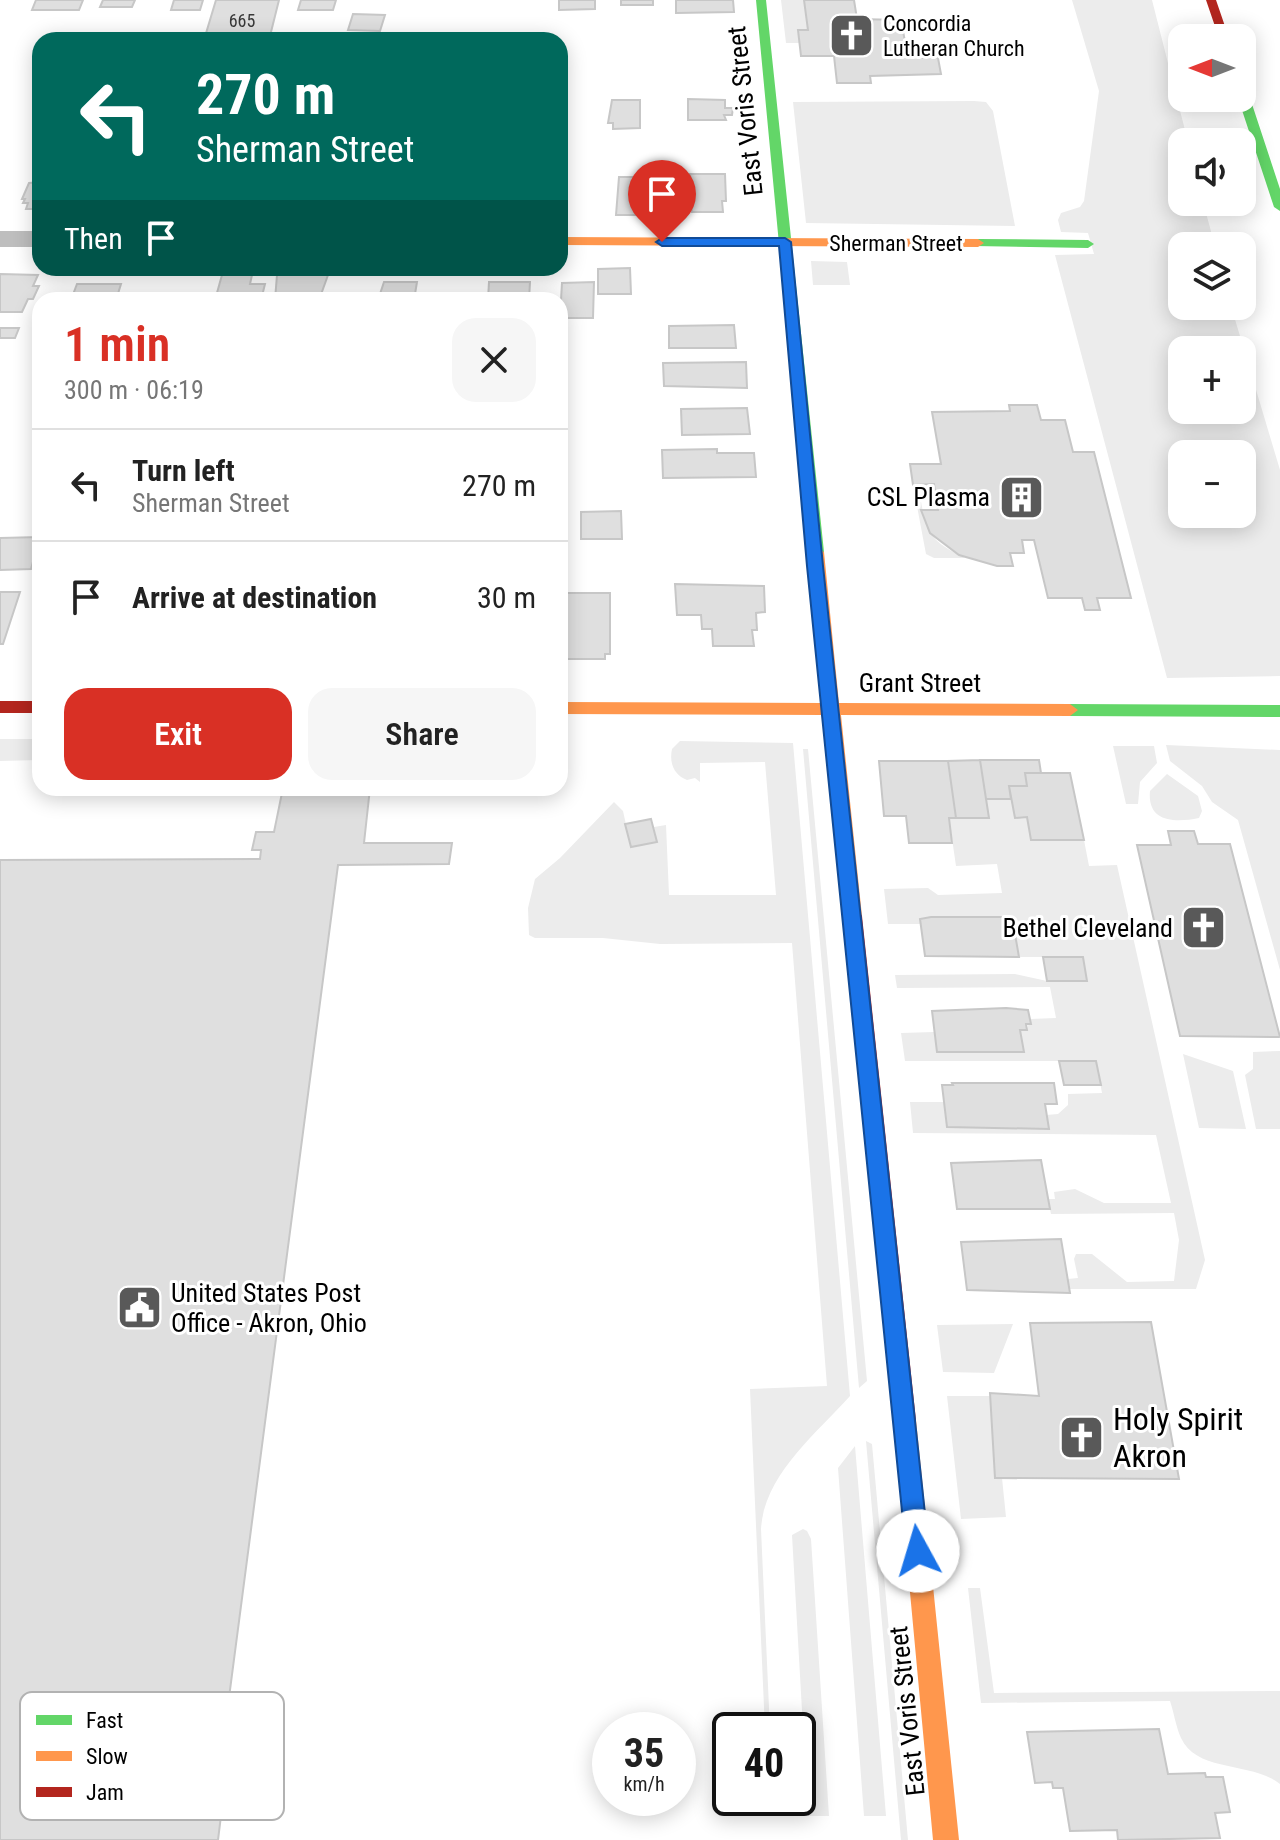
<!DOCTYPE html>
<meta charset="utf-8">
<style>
:root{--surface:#fff;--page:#f6f6f6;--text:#222;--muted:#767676;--line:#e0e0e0;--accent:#d93025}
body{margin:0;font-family:"Roboto Condensed",sans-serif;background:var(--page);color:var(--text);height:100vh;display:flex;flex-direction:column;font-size:30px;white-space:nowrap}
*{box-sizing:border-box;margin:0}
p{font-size:26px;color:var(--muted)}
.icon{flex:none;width:44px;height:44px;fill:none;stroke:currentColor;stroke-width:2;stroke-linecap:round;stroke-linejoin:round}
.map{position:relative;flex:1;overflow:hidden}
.side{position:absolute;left:32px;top:292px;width:536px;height:504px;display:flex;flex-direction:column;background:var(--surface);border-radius:24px;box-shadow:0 4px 20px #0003}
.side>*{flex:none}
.hud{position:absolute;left:32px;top:32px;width:536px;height:244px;border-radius:24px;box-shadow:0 4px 20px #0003;background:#00695c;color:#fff;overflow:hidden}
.needle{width:52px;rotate:270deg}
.fabs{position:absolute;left:1168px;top:24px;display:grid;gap:16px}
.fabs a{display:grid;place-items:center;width:88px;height:88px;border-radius:16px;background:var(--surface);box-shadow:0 4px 20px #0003;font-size:40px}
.speed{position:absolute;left:592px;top:1712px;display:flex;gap:16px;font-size:40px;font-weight:700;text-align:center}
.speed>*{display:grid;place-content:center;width:104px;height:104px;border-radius:50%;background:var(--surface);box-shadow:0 4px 20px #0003;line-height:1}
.speed small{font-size:20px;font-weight:400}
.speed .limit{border:4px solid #111;border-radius:12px;background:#fff;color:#111}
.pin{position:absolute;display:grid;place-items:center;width:68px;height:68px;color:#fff;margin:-82px -34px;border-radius:50% 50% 50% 0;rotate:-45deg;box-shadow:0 0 8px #0007}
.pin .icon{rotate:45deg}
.me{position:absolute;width:88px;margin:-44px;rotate:354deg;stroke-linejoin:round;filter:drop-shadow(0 0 6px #0008)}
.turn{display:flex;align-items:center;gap:28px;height:168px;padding:0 32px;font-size:36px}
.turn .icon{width:104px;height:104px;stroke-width:2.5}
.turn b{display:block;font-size:56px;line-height:68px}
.then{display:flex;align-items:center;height:76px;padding:0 32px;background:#0003;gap:16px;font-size:30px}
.round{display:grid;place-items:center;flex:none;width:84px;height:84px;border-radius:24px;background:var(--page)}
.overview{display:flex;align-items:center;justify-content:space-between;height:136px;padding:0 32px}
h1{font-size:48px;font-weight:600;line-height:60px;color:var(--accent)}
.button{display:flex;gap:16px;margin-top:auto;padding:16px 32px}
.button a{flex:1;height:92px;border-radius:24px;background:var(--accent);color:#fff;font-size:32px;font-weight:600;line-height:92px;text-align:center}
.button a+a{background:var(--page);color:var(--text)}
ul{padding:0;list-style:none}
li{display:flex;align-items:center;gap:24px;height:112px;padding:0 32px;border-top:2px solid var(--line)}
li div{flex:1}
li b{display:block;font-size:30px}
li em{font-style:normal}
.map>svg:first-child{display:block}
.green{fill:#ececec;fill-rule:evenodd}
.building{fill:#dfdfdf;stroke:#c7c7c7;stroke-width:2}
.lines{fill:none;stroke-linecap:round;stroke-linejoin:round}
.lane{fill:#bebebe;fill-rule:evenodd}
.street{fill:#bebebe;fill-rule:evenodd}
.fast{fill:#63d668;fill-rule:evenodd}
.slow{fill:#ff974d;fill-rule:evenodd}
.jam{fill:#b3261e;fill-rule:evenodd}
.route{fill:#1a73e8;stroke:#114b97;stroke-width:2}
.labels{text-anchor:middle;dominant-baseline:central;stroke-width:6;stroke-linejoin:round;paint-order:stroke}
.far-number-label{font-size:18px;fill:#383838}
.far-poi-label{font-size:22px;fill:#000;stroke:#fff;text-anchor:start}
.far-street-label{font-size:22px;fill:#000;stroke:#fff}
.street-label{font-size:26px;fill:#000;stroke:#fff}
.poi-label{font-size:26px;fill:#000;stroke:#fff;text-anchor:end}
.near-poi-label{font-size:32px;fill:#000;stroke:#fff;text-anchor:start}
.key{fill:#fff;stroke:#b2b2b2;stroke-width:2}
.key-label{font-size:22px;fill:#000}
</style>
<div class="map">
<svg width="1280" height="1840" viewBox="0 0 1280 1840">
<rect width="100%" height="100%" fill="#fff"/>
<path class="green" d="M781,0h23l4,30h-10l2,13h-14z
M1072,0h80l36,142h-6v60h21l12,44h-33v60h49l49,164v206l-113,2 -112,-423 39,-1 -6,-21 -27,-1 -3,-12 3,-7 19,-6 4,-6 15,-110zM1182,350h60v60h-60zM1182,454h60v60h-60z
M974,101l12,1 7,9 22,115 -209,-3 -13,-121z
M811,261l36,1 3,23h-37z
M913,485h5c8,40 4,53 47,73h-31l-8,-4z
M0,739h40v21l-40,1z
M680,741l113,2 57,653c-34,38 -86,79 -89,133l9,201h-5l-15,-341 77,-3 -35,-443 -132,1 -57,-6h-68l-6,-3 -1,-27 7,-29 25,-21 54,-56 9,9 8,36 26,-5 -3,-15 12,-2 3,70h107l-11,-133 -65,1v19l-5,-4 -8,2c-13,-5 -18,-17 -15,-31z
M1166,745l114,5v220l-42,-150 -26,-18 -10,-16 -32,-25z
M1113,746h41l3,17 -17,19 -2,22h-12z
M803,749h5l59,632 -8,7z
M1167,774l31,22 4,15 -3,7c-25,5 -52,4 -49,-27z
M986,799h25l4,18h12l4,23h53l5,26 28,-1 88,395 -9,29h-126l-2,-10 10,-1 -4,-19 2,-5h16l35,28 47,-1 5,-41 -5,-27 -123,1 -3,-15h7l-1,-7 21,-3 29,14h67l-15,-68 -243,-2 -3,-31h34l3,25 101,2 -2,-14 12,-1 10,-9v-11l34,-1 -6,-32h-191l-4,-28 33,-1 3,19 86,1 -3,-22h7l3,-11 26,-1 -6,-31 -153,1 -2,-13 120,-1 32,7 40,-1 -5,-23h-63l-7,-40h-81l-10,7h-33l-4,-35 44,-1 10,7 64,-2 -5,-29 -41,2 -7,-48z
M1280,1051v78h-24l-11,-54 8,-6v-17z
M1183,1054l50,17 13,58 -47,-1z
M1013,1324l-19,49 -51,-1 -6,-47z
M947,1396h43l5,82h7l4,39 -45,2z
M866,1441l6,3 36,396h-7z
M855,1446l31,370h-22l-26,-348z
M803,1529l4,2 4,8 18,277h-21l-16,-281z
M968,1588h12l14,105 286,-2v93c-29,-23 -83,-11 -99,-46 -5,-11 -7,-25 -11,-37l-189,2z"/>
<path class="building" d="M36,0h47l-4,10h-47z
M103,0h32l-3,7h-32z
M174,0h29l-3,10h-29z
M216,0h63l-10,40h-65z
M301,0h35l-3,10h-35z
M559,0h36v9l-36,1z
M621,0h32v5h-32z
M676,0h57l1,12 -58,1z
M804,0h50l3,19 44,1 7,38h30l3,16 -71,2 1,7h-34l-3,-27h-33l-3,-26h10z
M353,14l32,1 -5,16 -32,-1z
M688,99l37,1v8h8l-1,7h-8l2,5h-38z
M612,100h28v28l-27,1v-6h-5z
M690,174h35l1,27h-4l1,11h-31l-1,-11h-5v-15h5z
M619,177h39l-1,38h-41z
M40,182v27h-14l2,-6h-5l2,-4h-3l7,-16z
M630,268l1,26h-33v-25z
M0,274l38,1 -5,11h6l-6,13h-5l-6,13h-22z
M222,275h30l-2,9h15l-4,16h-46z
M277,275h51l-9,25h-44z
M384,282h33l-3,18h-36z
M489,282h41l-1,18h-41z
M594,282l-1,36h-33l2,-35z
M77,284h44l-5,16h-45z
M734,325l2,23h-67v-22z
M0,328h19l-4,10h-15z
M746,362l1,26 -83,-2 -1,-23z
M1009,405h28l4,15h24l8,32h21l37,146h-34l3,12h-15l-3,-12h-34l-14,-58h-12l2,13h-14l3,13h-16l-38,-11 -29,-22 -9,-23h17l-4,-26 -21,1 -3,-21h31l-9,-52 78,-1z
M747,408l3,26 -68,1 -1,-26z
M717,449v4h37l2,24 -93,1 -1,-28z
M621,511l1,28h-41v-27z
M40,537l-9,32 -31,1v-32z
M675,584l89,2 1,26 -9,1 1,17h-5l2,16h-41l-1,-17h-10l-1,-14h-24z
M0,592h20l-17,52h-3z
M566,593h44v61h-5v5h-41z
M980,760h59l2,13h-16l2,13h-18l2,13h-25z
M980,760l9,58h-33l-8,-57z
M879,761h69l8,57h-7l3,25h-43l-3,-27h-22z
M1025,773h45l14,67h-53l-4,-23 -12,1 -6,-32h18z
M283,788h87l-6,55h88l-3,21 -111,1 -116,886h7l-11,89h-218v-980l260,-1 1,-9h-9l4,-18h18z
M651,819l6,23 -26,5 -6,-23z
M1168,831h26l4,13h32l50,193 -100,-1 -43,-191h34z
M931,917h81l7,40 -94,-1 -5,-37z
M1043,957h40l4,24h-40z
M1006,1008l22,2 3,14h-5l1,6h-7l4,22h-87l-5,-41z
M1059,1061h37l5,24h-37z
M952,1083h102l3,21h-12l4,25 -102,-2 -5,-42h11z
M1041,1160l9,49h-93l-6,-46z
M1061,1239l9,54 -103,-3 -6,-48z
M1151,1322l28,157 -184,-1 -5,-85 49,3 -9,-73z
M1159,1729l9,45 37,-1 1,4h17l7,35 -15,1 5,25 -102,2 -1,-10 -47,1 -7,-43h-10l-1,-6 -17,1 -8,-51z"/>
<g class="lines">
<path class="lane" d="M560,96l7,4 -1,15 -6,4z"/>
<path class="street" d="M0,231h40v16h-40z"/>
<path class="fast" d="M756,0h10l58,552 -8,5 -8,-5z
M1242,89l6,3 32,97v22l-6,-4 -36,-109h4z
M978,239l110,1 6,4 -6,4 -114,-2 -2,-3z
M1070,704l210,1v12l-210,-1 -8,-6z"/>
<path class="slow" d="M560,237l418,2 6,4 -6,4 -418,-2z
M816,547l8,5 15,151 231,1 8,6 -8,6 -229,-1 21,201 -3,5 -6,3 -6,-3 -3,-5 -20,-201 -264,-1v-12l263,1 -15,-151z
M905,1409l8,3 3,8 43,420h-26l-39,-420 3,-8z"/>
<path class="jam" d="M1206,0h10l13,38h-10z
M0,701h40v12h-40z
M853,908l6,3 3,5 54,504 -3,8 -8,3 -8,-3 -3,-8 -50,-504 3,-5z"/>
</g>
<path class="route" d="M785,238l6,4 32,324 106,985 -3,8 -8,4 -9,-4 -3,-8 -99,-985 -28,-320h-117l-6,-4 6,-4z"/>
<defs>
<symbol id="church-square" viewBox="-11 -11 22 22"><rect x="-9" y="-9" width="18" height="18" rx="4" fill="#595959" stroke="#fff"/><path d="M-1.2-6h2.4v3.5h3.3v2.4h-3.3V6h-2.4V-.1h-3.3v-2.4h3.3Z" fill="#fff"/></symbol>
<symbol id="building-square" viewBox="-11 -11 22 22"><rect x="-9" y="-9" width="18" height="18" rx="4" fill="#595959" stroke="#fff"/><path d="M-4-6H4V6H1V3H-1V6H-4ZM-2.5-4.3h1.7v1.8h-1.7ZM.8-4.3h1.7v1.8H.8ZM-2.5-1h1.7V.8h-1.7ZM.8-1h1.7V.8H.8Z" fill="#fff"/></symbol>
<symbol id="civic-square" viewBox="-11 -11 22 22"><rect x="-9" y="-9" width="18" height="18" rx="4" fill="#595959" stroke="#fff"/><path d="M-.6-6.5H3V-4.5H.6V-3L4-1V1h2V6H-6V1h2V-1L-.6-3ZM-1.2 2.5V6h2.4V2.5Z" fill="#fff"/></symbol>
</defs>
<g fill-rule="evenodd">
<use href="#church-square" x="826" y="10" width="51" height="51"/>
<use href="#building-square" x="996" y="472" width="51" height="51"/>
<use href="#church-square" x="1178" y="902" width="51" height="51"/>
<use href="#civic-square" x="114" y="1282" width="51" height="51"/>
<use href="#church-square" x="1056" y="1412" width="51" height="51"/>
</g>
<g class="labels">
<g class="far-number-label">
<text x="242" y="20">665</text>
</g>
<g class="far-poi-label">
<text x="883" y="23">Concordia<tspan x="883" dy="25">Lutheran Church</tspan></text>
</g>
<g class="far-street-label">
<text x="896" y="243">Sherman Street</text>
</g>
<g class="street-label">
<text transform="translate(745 111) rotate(-96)">East Voris Street</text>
<text x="920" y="683">Grant Street</text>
<text transform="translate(907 1711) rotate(-96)">East Voris Street</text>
</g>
<g class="poi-label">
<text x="990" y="497">CSL Plasma</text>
<text x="1173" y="928">Bethel Cleveland</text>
<text x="171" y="1293" text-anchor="start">United States Post<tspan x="171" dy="30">Office - Akron, Ohio</tspan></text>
</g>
<g class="near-poi-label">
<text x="1113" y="1419">Holy Spirit<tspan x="1113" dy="37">Akron</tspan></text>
</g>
</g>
<rect x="20" y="1692" width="264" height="128" rx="12" class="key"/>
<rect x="36" y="1715" width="36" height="10" fill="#63d668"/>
<rect x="36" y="1751" width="36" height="10" fill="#ff974d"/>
<rect x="36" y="1787" width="36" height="10" fill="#b3261e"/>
<g class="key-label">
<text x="86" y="1728">Fast</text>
<text x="86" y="1764">Slow</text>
<text x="86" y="1800">Jam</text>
</g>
</svg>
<div class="fabs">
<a><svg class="needle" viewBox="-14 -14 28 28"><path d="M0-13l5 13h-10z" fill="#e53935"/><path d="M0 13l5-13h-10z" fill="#767676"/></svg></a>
<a><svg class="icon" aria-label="sound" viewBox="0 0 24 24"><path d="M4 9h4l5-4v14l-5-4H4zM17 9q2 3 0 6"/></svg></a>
<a><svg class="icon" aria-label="layers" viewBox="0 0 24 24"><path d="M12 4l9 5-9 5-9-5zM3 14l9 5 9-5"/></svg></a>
<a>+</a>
<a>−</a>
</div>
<div class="speed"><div>35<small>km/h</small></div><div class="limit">40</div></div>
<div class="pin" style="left:662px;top:242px;background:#d93025"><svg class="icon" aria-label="arrive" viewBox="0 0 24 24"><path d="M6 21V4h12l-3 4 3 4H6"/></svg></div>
<svg class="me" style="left:918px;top:1551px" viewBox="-20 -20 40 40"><circle r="19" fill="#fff"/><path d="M0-13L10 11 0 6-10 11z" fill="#1a73e8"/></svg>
<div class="hud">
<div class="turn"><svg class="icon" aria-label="left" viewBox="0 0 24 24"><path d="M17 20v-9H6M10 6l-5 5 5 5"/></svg><div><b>270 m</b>Sherman Street</div></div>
<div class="then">Then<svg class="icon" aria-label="arrive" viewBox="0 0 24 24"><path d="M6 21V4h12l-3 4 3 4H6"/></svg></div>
</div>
<section class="side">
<div class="overview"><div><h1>1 min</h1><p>300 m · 06:19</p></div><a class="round"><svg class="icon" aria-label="close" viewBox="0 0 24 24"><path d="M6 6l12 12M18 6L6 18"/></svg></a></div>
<ul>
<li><svg class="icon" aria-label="left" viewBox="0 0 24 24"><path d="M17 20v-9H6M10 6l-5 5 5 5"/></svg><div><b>Turn left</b><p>Sherman Street</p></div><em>270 m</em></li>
<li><svg class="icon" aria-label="arrive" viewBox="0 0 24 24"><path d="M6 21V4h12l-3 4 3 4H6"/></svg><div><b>Arrive at destination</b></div><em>30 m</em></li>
</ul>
<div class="button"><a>Exit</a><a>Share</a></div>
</section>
</div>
